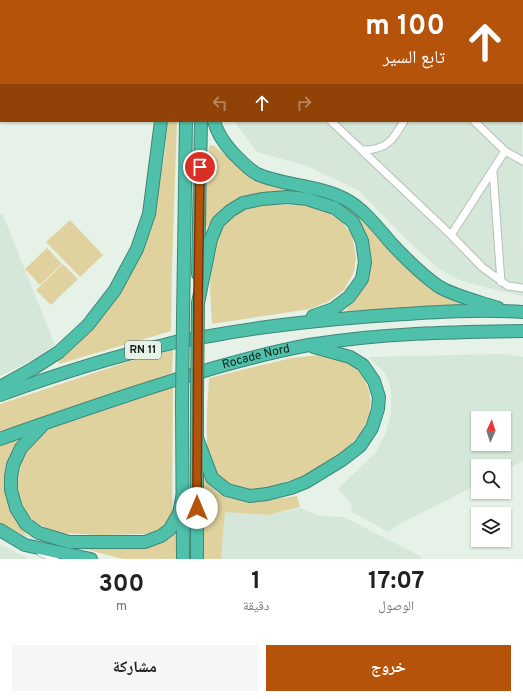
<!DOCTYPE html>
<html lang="ar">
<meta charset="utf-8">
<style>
:root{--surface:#fff;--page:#f6f6f6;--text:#222;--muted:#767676;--accent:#b45309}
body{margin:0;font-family:Overpass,"Noto Naskh Arabic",sans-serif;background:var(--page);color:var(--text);direction:rtl;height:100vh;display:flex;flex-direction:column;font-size:15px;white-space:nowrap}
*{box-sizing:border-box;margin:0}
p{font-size:13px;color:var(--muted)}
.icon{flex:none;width:22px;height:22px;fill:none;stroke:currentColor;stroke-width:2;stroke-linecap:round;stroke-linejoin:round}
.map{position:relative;height:559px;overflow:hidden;direction:ltr}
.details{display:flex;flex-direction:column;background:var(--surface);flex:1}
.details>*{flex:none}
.hud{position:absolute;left:0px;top:0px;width:523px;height:122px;box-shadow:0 1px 3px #0004;direction:rtl;background:#b45309;color:#fff;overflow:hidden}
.needle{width:26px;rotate:4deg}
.controls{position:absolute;left:471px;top:411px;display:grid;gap:8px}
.controls a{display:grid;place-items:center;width:40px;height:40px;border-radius:0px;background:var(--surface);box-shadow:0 1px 3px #0004;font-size:20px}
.pin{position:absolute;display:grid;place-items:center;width:34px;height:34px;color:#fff;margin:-17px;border:2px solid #fff;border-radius:50%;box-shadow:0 1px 4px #0007}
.me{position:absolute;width:44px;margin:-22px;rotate:0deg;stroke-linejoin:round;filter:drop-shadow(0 0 3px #0008)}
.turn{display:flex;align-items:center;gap:14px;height:84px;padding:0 12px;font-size:18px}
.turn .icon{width:52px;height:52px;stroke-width:2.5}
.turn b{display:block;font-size:28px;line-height:34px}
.lanes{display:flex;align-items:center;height:38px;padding:0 12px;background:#0003;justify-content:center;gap:20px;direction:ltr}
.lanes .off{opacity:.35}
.eta{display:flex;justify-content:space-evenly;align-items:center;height:68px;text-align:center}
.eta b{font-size:24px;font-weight:700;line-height:28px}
.action{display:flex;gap:8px;margin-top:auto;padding:8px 12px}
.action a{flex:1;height:46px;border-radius:0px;background:var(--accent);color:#fff;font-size:16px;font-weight:700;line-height:46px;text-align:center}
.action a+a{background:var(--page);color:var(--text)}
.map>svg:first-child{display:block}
.built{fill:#d4e7d8;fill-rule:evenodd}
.green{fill:#e0d29f}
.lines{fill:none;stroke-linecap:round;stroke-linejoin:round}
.minor-casing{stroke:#b4c0b6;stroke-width:9}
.motorway-casing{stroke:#3c8777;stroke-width:14}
.minor{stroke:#fff;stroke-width:7}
.motorway{stroke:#4fc0aa;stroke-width:12}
.motorway-bridge-casing{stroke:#3c8777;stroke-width:14;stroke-linecap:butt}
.motorway-bridge{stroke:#4fc0aa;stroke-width:12}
.route-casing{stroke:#753606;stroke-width:10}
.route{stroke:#b45309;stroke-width:7}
.labels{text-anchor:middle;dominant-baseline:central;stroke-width:3;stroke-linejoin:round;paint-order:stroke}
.shield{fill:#e6f2e8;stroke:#565c57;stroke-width:1}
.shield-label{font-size:11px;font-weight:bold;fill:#181c19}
.street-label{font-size:12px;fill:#181c19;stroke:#e6f2e8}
</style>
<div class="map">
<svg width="523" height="559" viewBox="0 0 523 559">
<rect width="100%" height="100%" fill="#e6f2e8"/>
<path class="built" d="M218,0h199l1,1h-200z
M522,86l1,210 -47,-11 -19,-6 -19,-11 -30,-27 -50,-51 -51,-24 -50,-14 -23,-31h288z
M0,214l3,1 52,130 -24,16 -31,15z
M503,354l20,3v104l-19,9v-4h-26v18l-80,41 -10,7 -36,-20 -1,-9 -13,-14 38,-37 10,-20 5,-20v-22l-3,-11 -5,-8 -15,-14zM478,418h26v26h-26z
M301,508l18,8 25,1 78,40 -1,2h-200l4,-47 43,3z
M0,544l29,15h1h-30z"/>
<path class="green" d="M168,121h9l-5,145 -1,65 -112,33 -1,-6 26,-23 19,-19 12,-16 16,-28 20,-49 13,-65z
M213,145l27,22 86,28 27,14 118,97 -125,5 3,-6 6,-6 13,-48 -34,-48 -92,-6 -18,10 -19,22 4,-83z
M269,204l41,2 14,3 18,13 10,13 4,22 -2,15 -10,18 -15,11 -19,8 -98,15 -2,-33 1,-30 3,-18 11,-20 18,-13z
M70,220l33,35 -23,22 -34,-35z
M47,248l15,16 -22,21 -15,-16z
M63,264l15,15 -27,26 -15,-15z
M173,350l-1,23 -172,59v-28l130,-43z
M319,355c22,4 38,6 48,30 14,36 -18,67 -48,84 -10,6 -22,9 -34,13 -12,4 -27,9 -41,7 -11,-1 -22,-7 -29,-15 -13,-15 -7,-75 -6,-96l82,-20z
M173,387l-1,129 -5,7 -8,7 -14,4 -47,1 -35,-2 -14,-4 -14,-7 -6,-6 -8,-13 -5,-13v-21l6,-14 22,-24z
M26,435l-12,12 -5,13 -4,27 3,14 5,11 8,15 6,8 19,6 76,6 55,-23 -1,35h-53l-35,-9 -31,-4 -33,-11 -24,-12v-79z
M204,478c5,6 10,13 18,17 23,11 51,4 75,1l3,11 -32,8 -43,-3 -4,47h-17z"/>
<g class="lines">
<defs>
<path id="minor" d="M266,0v1
M352,0l1,1
M331,121l120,114 31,32 26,19 15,2
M474,121l31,30 18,10
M363,150c24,0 30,-10 41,-29
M493,171l8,111
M451,235l54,-84
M40,552l15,7"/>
<g id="motorway">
<path d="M175,1l1,-1"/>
<path d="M187,1v-1"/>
<path d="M203,1v-1"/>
<path d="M214,121c3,12 10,22 18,31 7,7 16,17 25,22 27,12 62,11 88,25 18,9 33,29 46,44 14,15 30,31 47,43 16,10 42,16 60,22"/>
<path d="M198,274l3,-153"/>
<path d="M198,303l13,-64 7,-17 12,-11 13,-8 19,-4 25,-2 20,2 28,9 18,14 9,19 3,21 -3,17 -13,18 -16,12 -20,7"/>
<path d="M183,319l3,-198"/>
<path d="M0,387l34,-19 25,-16 29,-27 27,-35 22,-41 12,-35 12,-93"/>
<path d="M0,395c55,-20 111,-38 168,-51 14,-4 28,-6 42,-8 59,-11 119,-17 180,-21 44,-3 89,-6 133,-3"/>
<path d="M197,395v164"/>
<path d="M182,404l1,155"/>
<path d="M41,427l-20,21 -8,17 -2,12v13l5,18 10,16 13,9 30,9h76l16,-6 9,-7 9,-16 4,-19"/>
<path d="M197,438l15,40 15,12 23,6 17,-2 24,-6 15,-6 36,-22 18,-14 12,-18 6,-19 1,-12 -5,-16 -11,-16 -13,-8 -36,-10"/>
<path id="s1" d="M0,439c44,-16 89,-31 134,-46 58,-19 116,-37 175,-48 71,-12 143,-13 214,-14"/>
<path d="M0,530l25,15 66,14"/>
</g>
</defs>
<use href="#minor" class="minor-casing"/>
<use href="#motorway" class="motorway-casing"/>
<use href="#minor" class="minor"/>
<use href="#motorway" class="motorway"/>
<defs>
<path id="motorway-bridge" d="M197,395l1,-92
M182,404l1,-85"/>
</defs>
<use href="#motorway-bridge" class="motorway-bridge-casing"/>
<use href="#motorway-bridge" class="motorway-bridge"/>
</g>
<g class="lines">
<defs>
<path id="route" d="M197,508l1,-205 2,-136"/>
</defs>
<use href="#route" class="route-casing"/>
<use href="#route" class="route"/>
</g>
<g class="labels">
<rect class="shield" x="125" y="341" width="36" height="18" rx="3"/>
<g class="shield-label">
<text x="143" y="350">RN 11</text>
</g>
<g class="street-label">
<text stroke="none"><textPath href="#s1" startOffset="269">Rocade Nord</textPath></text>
</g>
</g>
</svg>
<div class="controls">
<a><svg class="needle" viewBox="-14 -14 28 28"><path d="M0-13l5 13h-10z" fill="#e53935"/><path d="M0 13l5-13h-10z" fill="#767676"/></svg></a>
<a><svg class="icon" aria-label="search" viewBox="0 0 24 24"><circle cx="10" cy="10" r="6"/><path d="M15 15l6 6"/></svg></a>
<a><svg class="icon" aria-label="layers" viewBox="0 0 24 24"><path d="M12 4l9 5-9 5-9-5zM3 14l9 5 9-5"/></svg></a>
</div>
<div class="pin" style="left:200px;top:167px;background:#d93025"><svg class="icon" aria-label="arrive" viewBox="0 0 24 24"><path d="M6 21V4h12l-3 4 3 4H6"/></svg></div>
<svg class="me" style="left:197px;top:508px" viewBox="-20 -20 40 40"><circle r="19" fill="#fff"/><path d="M0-13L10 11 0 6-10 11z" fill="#b45309"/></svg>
<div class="hud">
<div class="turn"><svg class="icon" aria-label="ahead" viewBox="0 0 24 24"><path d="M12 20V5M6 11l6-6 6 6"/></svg><div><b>100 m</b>تابع السير</div></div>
<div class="lanes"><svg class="icon off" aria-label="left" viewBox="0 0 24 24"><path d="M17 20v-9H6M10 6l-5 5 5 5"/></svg><svg class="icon" aria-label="ahead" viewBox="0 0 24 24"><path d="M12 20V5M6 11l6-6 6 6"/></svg><svg class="icon off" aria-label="right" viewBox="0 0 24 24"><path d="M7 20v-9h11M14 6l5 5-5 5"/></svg></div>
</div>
</div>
<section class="details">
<div class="eta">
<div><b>17:07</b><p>الوصول</p></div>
<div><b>1</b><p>دقيقة</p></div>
<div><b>300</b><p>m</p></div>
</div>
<div class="action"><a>خروج</a><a>مشاركة</a></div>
</section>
